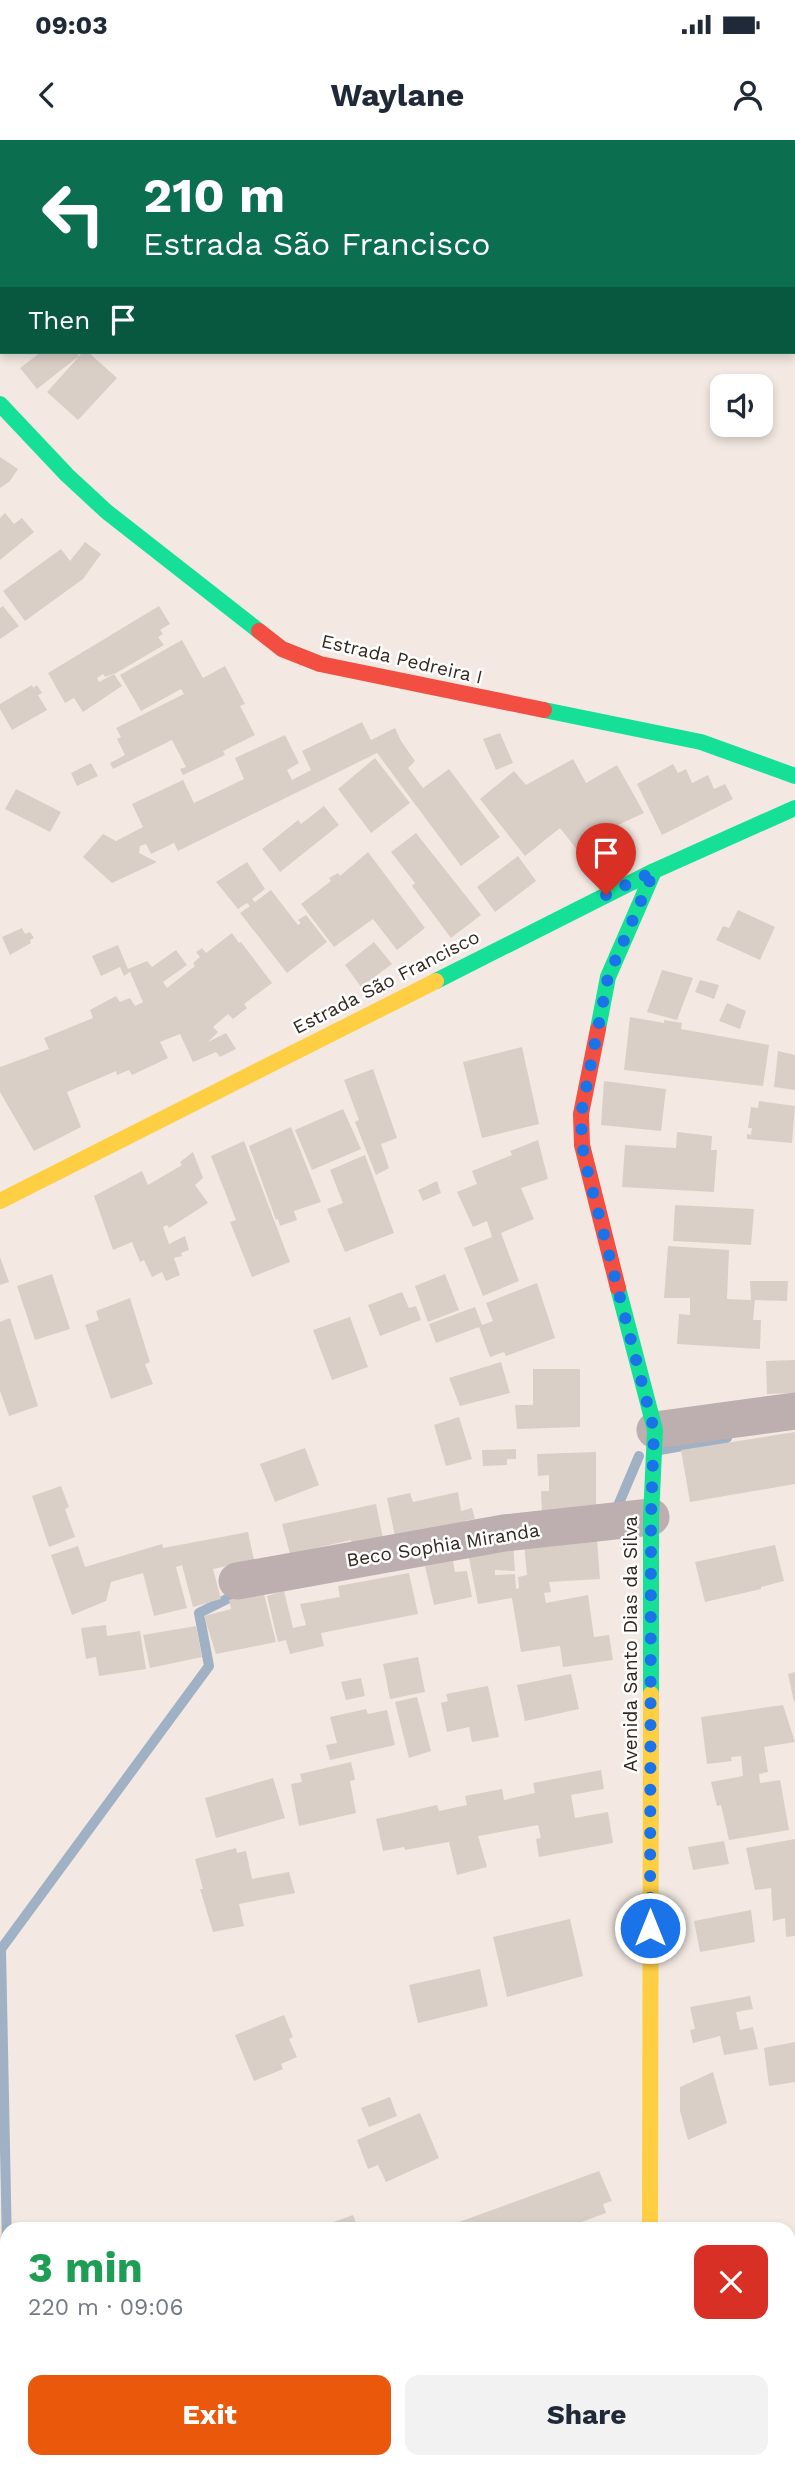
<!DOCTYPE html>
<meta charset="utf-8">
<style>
:root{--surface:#fff;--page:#f2f2f3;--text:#1f2937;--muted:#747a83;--accent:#ea580c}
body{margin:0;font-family:"Work Sans",sans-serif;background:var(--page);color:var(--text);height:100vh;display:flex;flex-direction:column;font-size:26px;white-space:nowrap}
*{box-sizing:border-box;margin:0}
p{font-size:23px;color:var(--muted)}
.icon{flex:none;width:38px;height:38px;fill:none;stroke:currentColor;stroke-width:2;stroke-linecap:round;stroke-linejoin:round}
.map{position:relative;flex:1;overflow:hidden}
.details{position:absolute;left:0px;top:2082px;width:796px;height:247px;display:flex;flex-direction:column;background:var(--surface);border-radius:21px 21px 0 0;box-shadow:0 4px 10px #0003}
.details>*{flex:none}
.guide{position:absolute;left:0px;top:0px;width:796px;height:214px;box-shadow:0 4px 10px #0003;background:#0b6e4f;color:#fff;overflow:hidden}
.buttons{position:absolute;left:710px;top:234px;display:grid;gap:14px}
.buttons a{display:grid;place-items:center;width:63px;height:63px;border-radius:14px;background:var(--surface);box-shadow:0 4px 10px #0003;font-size:35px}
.pin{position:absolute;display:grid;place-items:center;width:60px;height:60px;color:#fff;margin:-72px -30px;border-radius:50% 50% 50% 0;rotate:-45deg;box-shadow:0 0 7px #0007}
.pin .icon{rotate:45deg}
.me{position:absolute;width:77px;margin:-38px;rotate:0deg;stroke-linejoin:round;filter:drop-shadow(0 0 5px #0008)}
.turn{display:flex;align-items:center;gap:24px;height:147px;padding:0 28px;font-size:32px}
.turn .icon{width:91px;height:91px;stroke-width:2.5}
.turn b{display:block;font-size:49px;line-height:60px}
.then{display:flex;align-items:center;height:66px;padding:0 28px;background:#0003;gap:14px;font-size:26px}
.round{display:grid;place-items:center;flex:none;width:74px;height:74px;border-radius:14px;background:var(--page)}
.head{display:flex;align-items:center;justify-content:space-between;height:119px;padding:0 28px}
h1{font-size:42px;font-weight:700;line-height:52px;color:#1e9e55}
.primary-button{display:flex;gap:14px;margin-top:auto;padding:14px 28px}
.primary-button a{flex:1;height:80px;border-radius:14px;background:var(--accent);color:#fff;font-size:28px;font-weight:700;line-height:80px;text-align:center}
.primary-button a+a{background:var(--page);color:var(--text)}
.status{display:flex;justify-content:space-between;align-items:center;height:49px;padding:0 35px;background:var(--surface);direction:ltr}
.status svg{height:19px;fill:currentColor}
header{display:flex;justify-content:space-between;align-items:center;height:91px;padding:0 28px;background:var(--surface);font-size:32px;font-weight:700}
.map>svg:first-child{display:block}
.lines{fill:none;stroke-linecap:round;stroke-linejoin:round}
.stream{stroke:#a0b0c5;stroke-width:10}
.building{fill:#dacfc6}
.street{stroke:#bdafb0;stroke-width:37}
.fast{stroke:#16e098;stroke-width:16}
.slow{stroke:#ffcf43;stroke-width:16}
.jam{stroke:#f24e42;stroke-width:16}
.route{stroke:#1a73e8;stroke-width:12;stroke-dasharray:0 21.6}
.labels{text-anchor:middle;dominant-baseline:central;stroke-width:5;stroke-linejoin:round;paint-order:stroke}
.street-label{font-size:19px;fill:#33271e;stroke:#fff}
</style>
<div class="status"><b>09:03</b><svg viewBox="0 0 49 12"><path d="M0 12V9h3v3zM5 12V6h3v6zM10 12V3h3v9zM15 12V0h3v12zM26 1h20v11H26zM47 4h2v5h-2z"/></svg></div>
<header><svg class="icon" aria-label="back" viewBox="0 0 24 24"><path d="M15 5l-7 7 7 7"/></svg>Waylane<svg class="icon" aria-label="person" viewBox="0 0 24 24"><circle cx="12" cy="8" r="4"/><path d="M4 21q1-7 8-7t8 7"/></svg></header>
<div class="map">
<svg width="795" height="2329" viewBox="0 0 795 2329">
<rect width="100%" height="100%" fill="#f3e9e2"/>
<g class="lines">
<path class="stream" d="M248,2l4,-2
M0,133l2,-3
M660,1310l67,-12
M614,1375l25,-59
M7,2107l-6,-298 208,-283 -10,-53 42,-21"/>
</g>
<path class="building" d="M41,212h35l3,4 -42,33 -17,-21z
M83,212h5l29,26 -39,42 -31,-28z
M0,317l18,12 -8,12 -10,7z
M5,373l9,11 8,-6 12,14 -34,28v-42z
M85,402l16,12 -18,25 -58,42 -22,-30 58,-42 9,12z
M3,466l16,20 -19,13v-31z
M159,466l11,18 -10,6 3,4 -5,3 6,8 -48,28 -11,4 -2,-3 -6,4 2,4 15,-8 8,12 -39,26 -9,-14 -9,5 -17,-30z
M182,500l21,38 22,-12 20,38 -5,2 15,29 -32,16 2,4 -42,20 -3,-6 6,-2 -14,-27 -59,29 -3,-6 15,-8 -8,-16 4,-2 -5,-9 68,-34 -3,-5 -40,22 -21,-36z
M32,545l1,3 4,-3 5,8 -4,2 9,15 -35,20 -12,-21v-5z
M362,582l9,18 24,-12 6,13 14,20 -7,7 15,20 26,-19 51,68 -39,29 -84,-113 -199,98 -4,-8 -23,11 -5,-10 -6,2 -1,7 18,9 -45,21 -29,-26 20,-23 13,7 27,-14 -11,-23 51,-24 11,23 50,-24 -9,-21 50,-23 14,28 -12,7 5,10 19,-10 -9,-19z
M500,593l13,30 -17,7 -13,-31z
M375,618l35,45 -39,30 -33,-44z
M573,619l13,24 31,-18 27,48 -37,17 3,5 -11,5 -2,-4 -3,2 8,13 -17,9 -25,-32 -35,28 -45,-57 34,-28 12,14z
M91,623l7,13 -21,10 -6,-13z
M673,624l5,9 8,-4 6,14 16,-8 6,14 11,-5 8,15 -71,36 -25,-51z
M16,649l45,23 -11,20 -45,-23z
M324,666l15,19 -59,47 -18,-23 36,-29 3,4z
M416,693l65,82 -30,23 -39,-52 3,-3 -24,-31z
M368,712l57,76 -28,22 -24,-31 -39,28 -33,-43 30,-23 -2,-3 9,-5 2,3z
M518,716l18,25 -41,31 -18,-25z
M247,722l18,27 -13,10 3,3 16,-12 27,35 3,-2 -3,-3 8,-5 21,27 -40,31 -47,-60 10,-7 -3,-3 -9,6 -22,-27z
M738,770l37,17 -15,33 -44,-20 7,-14 6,2z
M22,788l3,6 5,-2 4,6 -4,2 1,3 -21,12 -8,-18z
M232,793l7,10 2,-1 31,41 -28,21 3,4 -14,11 -5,-5 -15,13 5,5 -10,10 18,-9 10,16 -16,8 -4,-5 -23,10 -13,-28 -20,8 8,16 -36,17 -3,-5 -12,5 -1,-4 -49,21 14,35 -47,24 -34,-59v-25l49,-18 -5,-11 49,-20 -3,-8 26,-14 4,6 10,-4 5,8 8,-4 -13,-30 -6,4 -4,-9 -19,9 -9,-20 26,-11 10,24 19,-8 5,6 24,-17 11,15 -24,17 4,6 28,-22 -2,-3 7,-6 -4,-5 6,-4 4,5z
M374,802l18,22 -31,23 -16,-22z
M662,830l31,8 -16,42 -30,-8z
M700,840l19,5 -5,14 -19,-7z
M727,863l19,8 -6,18 -21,-8z
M630,877l34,6v-3l18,3 -1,6 88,16 -6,41 -139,-16z
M522,907l17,77 -57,14 -19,-76z
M778,911l17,4v35l-21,-3z
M373,929l24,69 -16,6 8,24 -13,7 -21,-53 4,-2 -15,-40z
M604,941l62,8 -5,42 -60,-6z
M759,961l36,5 -3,37 -45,-4v-5l4,1 1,-7h-4l3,-21 7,1z
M343,969l18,40 -49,21 -17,-40z
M291,987l30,75 -27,9 3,9 -17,6 -2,-7 -2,1 -27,-74z
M677,992l35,4 -1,14h6l-3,42 -92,-5 3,-42 51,3z
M538,1000l10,39 -27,9 13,31 -33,14 18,48 -36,15 -19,-48 28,-11 -5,-16 -14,6 -16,-35 20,-8 -5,-13 40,-16 -2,-4z
M244,1001l46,121 -38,15 -22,-55 6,-2 -25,-64z
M193,1012l10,26 -8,7 13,18 -39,25 -2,-3 -4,2 6,17 16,-8 4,14 -8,3 1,3 -8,2 6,17 -14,6 -4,-9 -10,5 -8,-17 -4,2 -8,-20 -19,8 -19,-54 48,-25 6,14 34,-20 -2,-3z
M365,1015l29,78 -49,19 -18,-43 16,-6 -13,-33z
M437,1041l4,12 -18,8 -5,-11z
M675,1065l79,4 -3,36 -78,-4z
M668,1106l61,4 -2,49 24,1 -1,-19h38l-1,20 -32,-1 -2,20h8l-1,29 -83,-5 2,-30 11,1v-17h-26z
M0,1117l9,25 -9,3z
M52,1134l18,55 -35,11 -18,-54z
M445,1134l14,36 -31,12 -13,-36z
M537,1143l18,55 -49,18 -2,-4 -14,5 -11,-30 -43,16 -7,-19 46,-17 7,18 11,-4 -7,-18z
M402,1152l7,16 7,-2 5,14 -41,16 -12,-31z
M130,1158l20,64 -5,2 8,20 -42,15 -26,-74 14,-5 -3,-9z
M350,1177l18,50 -36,13 -19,-50z
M10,1178l28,88 -29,10 -9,-25v-69z
M795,1220v33l-28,1 -1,-33z
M501,1222l9,31 -50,13 -11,-28z
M533,1229h47v58l-63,2 -2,-24h18z
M459,1277l13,42 -26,7 -12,-41z
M795,1292v52l-105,18 -9,-52z
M305,1308l14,37 -44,17 -15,-38z
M516,1309v10h-9v6l-24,1 -1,-16z
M596,1312v62h-54l-1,-23h8v-16l-11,1 -1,-22z
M61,1346l8,21 -4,2 10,28 -26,10 -17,-51z
M458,1352l3,19 11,-3 3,11 -11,2 1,4 -69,16 -9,-43 23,-5 3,9z
M376,1364l7,34 -31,8 -1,-6 -61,14 -8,-30z
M248,1392l6,28 -41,9 8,30 -28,8 -11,-42 -6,2 11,41 -33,8 -11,-43 -32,9 -5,19 -34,14 -21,-60 27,-9 7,21 77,-23 1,4z
M597,1400l3,39 -51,3 2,10 -7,1 2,10 42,-8 6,42 15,-2 4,25 -50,7 -3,-21 -39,6 -9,-54 -34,6 -11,-56 46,-5 2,28 -20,-1v5l20,-1 1,15 3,-1 -1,-11 9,-2 -3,-31z
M775,1405l9,36 -23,6v2l-56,13 -10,-40z
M453,1421l2,11 12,-1 5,26 -38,8 -9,-39z
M409,1433l9,41 -97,19 3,13 -34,8 -4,-14 -8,2 -11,-46 17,-5 9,37 13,-3 -6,-21 40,-7 -2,-11z
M263,1450l13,52 -60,12 -12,-38 27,-7 -2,-9z
M106,1485l1,11 33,-5 6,38 -47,7 -3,-19 -10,2 -5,-31z
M196,1486l6,31 -52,11 -7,-33z
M418,1517l7,35 -35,7 -7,-35z
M795,1532v29l-1,1 -6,-28z
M571,1534l8,35 -54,12 -8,-36z
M361,1538l4,18 -19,4 -5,-18z
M488,1546l11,51 -27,5 -3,-15 -22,5 -6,-29 7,-2 -2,-7z
M417,1557l14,54 -22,7 -14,-56z
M783,1565l12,37 -31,5 4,25 -9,2 1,9 20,-3 9,50 -60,10 -8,-35 -4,1 -6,-24 32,-6 -2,-20 -10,1 1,4 -25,3 -6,-47z
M366,1569l2,5 19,-4 8,35 -65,15 -4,-15 11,-2 -7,-26z
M351,1622l4,18 -5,1 6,32 -57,13 -8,-42 11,-2 -2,-8z
M601,1630l3,19 -33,6 4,23 33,-6 5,31 -74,14 -3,-18 5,-1 -3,-13 -60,11 9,31 -30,8 -8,-33 -44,8 -1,-3 -21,4 -7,-32 61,-14 2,6 28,-6 -2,-9 37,-7 2,11 31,-7 -2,-10z
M273,1638l12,40 -69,20 -11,-40z
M795,1699v97l-9,1 -1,-19 -12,3 -2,-33 -16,2 -9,-42z
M724,1701l5,23 -36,6 -5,-23z
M236,1708l1,5 9,-2 6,28 37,-7 6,21 -56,11 5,22 -31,6 -13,-43h3l-8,-30z
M751,1770l4,32 -55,10 -6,-31z
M570,1779l13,57 -76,21 -14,-60z
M480,1829l8,37 -70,17 -9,-38z
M750,1856l3,13 -17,3 4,18 13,-3 5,22 -34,6 -4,-19 -27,7 -3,-13 5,-1 -5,-22z
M284,1875l9,22 -4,2 8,18 -16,7 2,5 -29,12 -19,-46z
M795,1902v40l-26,4 -5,-38z
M713,1932l14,51 -39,17 -8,-29v-24z
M390,1957l7,19 -28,11 -8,-19z
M420,1973l19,45 -53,24 -8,-17 -10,4 -11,-29z
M599,2031l13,30 -9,3 3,9 -46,17h-123z
M353,2075l6,15h-45v-1z
M106,2322h47l2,7h-51z
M209,2322h39l1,7h-39z
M412,2322h40l3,7h-40z
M467,2322h70l-11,5 1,2h-57z
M578,2322h45l1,3 -12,4h-31z"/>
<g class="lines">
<path class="street" d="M655,1290l140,-19
M237,1441l267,-48 147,-16"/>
<path class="fast" d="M0,264l67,71 40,37 152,119
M544,570l157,32 94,34
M436,841l218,-110 141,-63
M598,889l10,-52 46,-106
M618,1148l37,142 -4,87v177"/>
<path class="slow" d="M0,1061l436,-220
M650,2090l1,-536"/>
<path class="jam" d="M259,491l23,18 38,15 224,46
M598,889l-17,85 1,31 36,143
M701,2322l2,7"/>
</g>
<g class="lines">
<path class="route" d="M606,755l48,-24 -46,106 -27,137 1,31 5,24 67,261 -3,87 -1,411"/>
</g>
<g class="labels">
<g class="street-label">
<text transform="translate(402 519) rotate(13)">Estrada Pedreira I</text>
<text transform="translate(386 842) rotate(-27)">Estrada São Francisco</text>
<text transform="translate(443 1405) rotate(-9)">Beco Sophia Miranda</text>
<text transform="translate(630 1504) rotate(-90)">Avenida Santo Dias da Silva</text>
</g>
</g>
</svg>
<div class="buttons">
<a><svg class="icon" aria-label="sound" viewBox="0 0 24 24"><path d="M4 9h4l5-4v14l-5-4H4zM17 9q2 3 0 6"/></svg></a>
</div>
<div class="pin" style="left:606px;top:755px;background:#d93025"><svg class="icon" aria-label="arrive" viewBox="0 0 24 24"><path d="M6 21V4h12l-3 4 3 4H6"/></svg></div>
<svg class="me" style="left:650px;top:1788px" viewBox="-20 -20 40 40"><circle r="17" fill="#1a73e8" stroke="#fff" stroke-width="3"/><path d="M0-11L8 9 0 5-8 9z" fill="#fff"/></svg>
<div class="guide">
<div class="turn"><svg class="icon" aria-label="left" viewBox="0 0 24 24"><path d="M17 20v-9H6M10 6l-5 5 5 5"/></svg><div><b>210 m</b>Estrada São Francisco</div></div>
<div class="then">Then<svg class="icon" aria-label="arrive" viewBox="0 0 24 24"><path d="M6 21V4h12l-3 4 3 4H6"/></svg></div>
</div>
<section class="details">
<div class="head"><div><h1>3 min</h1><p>220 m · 09:06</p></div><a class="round" style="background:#d93025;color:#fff"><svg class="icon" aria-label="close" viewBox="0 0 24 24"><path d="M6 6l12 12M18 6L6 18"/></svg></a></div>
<div class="primary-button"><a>Exit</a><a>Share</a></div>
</section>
</div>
